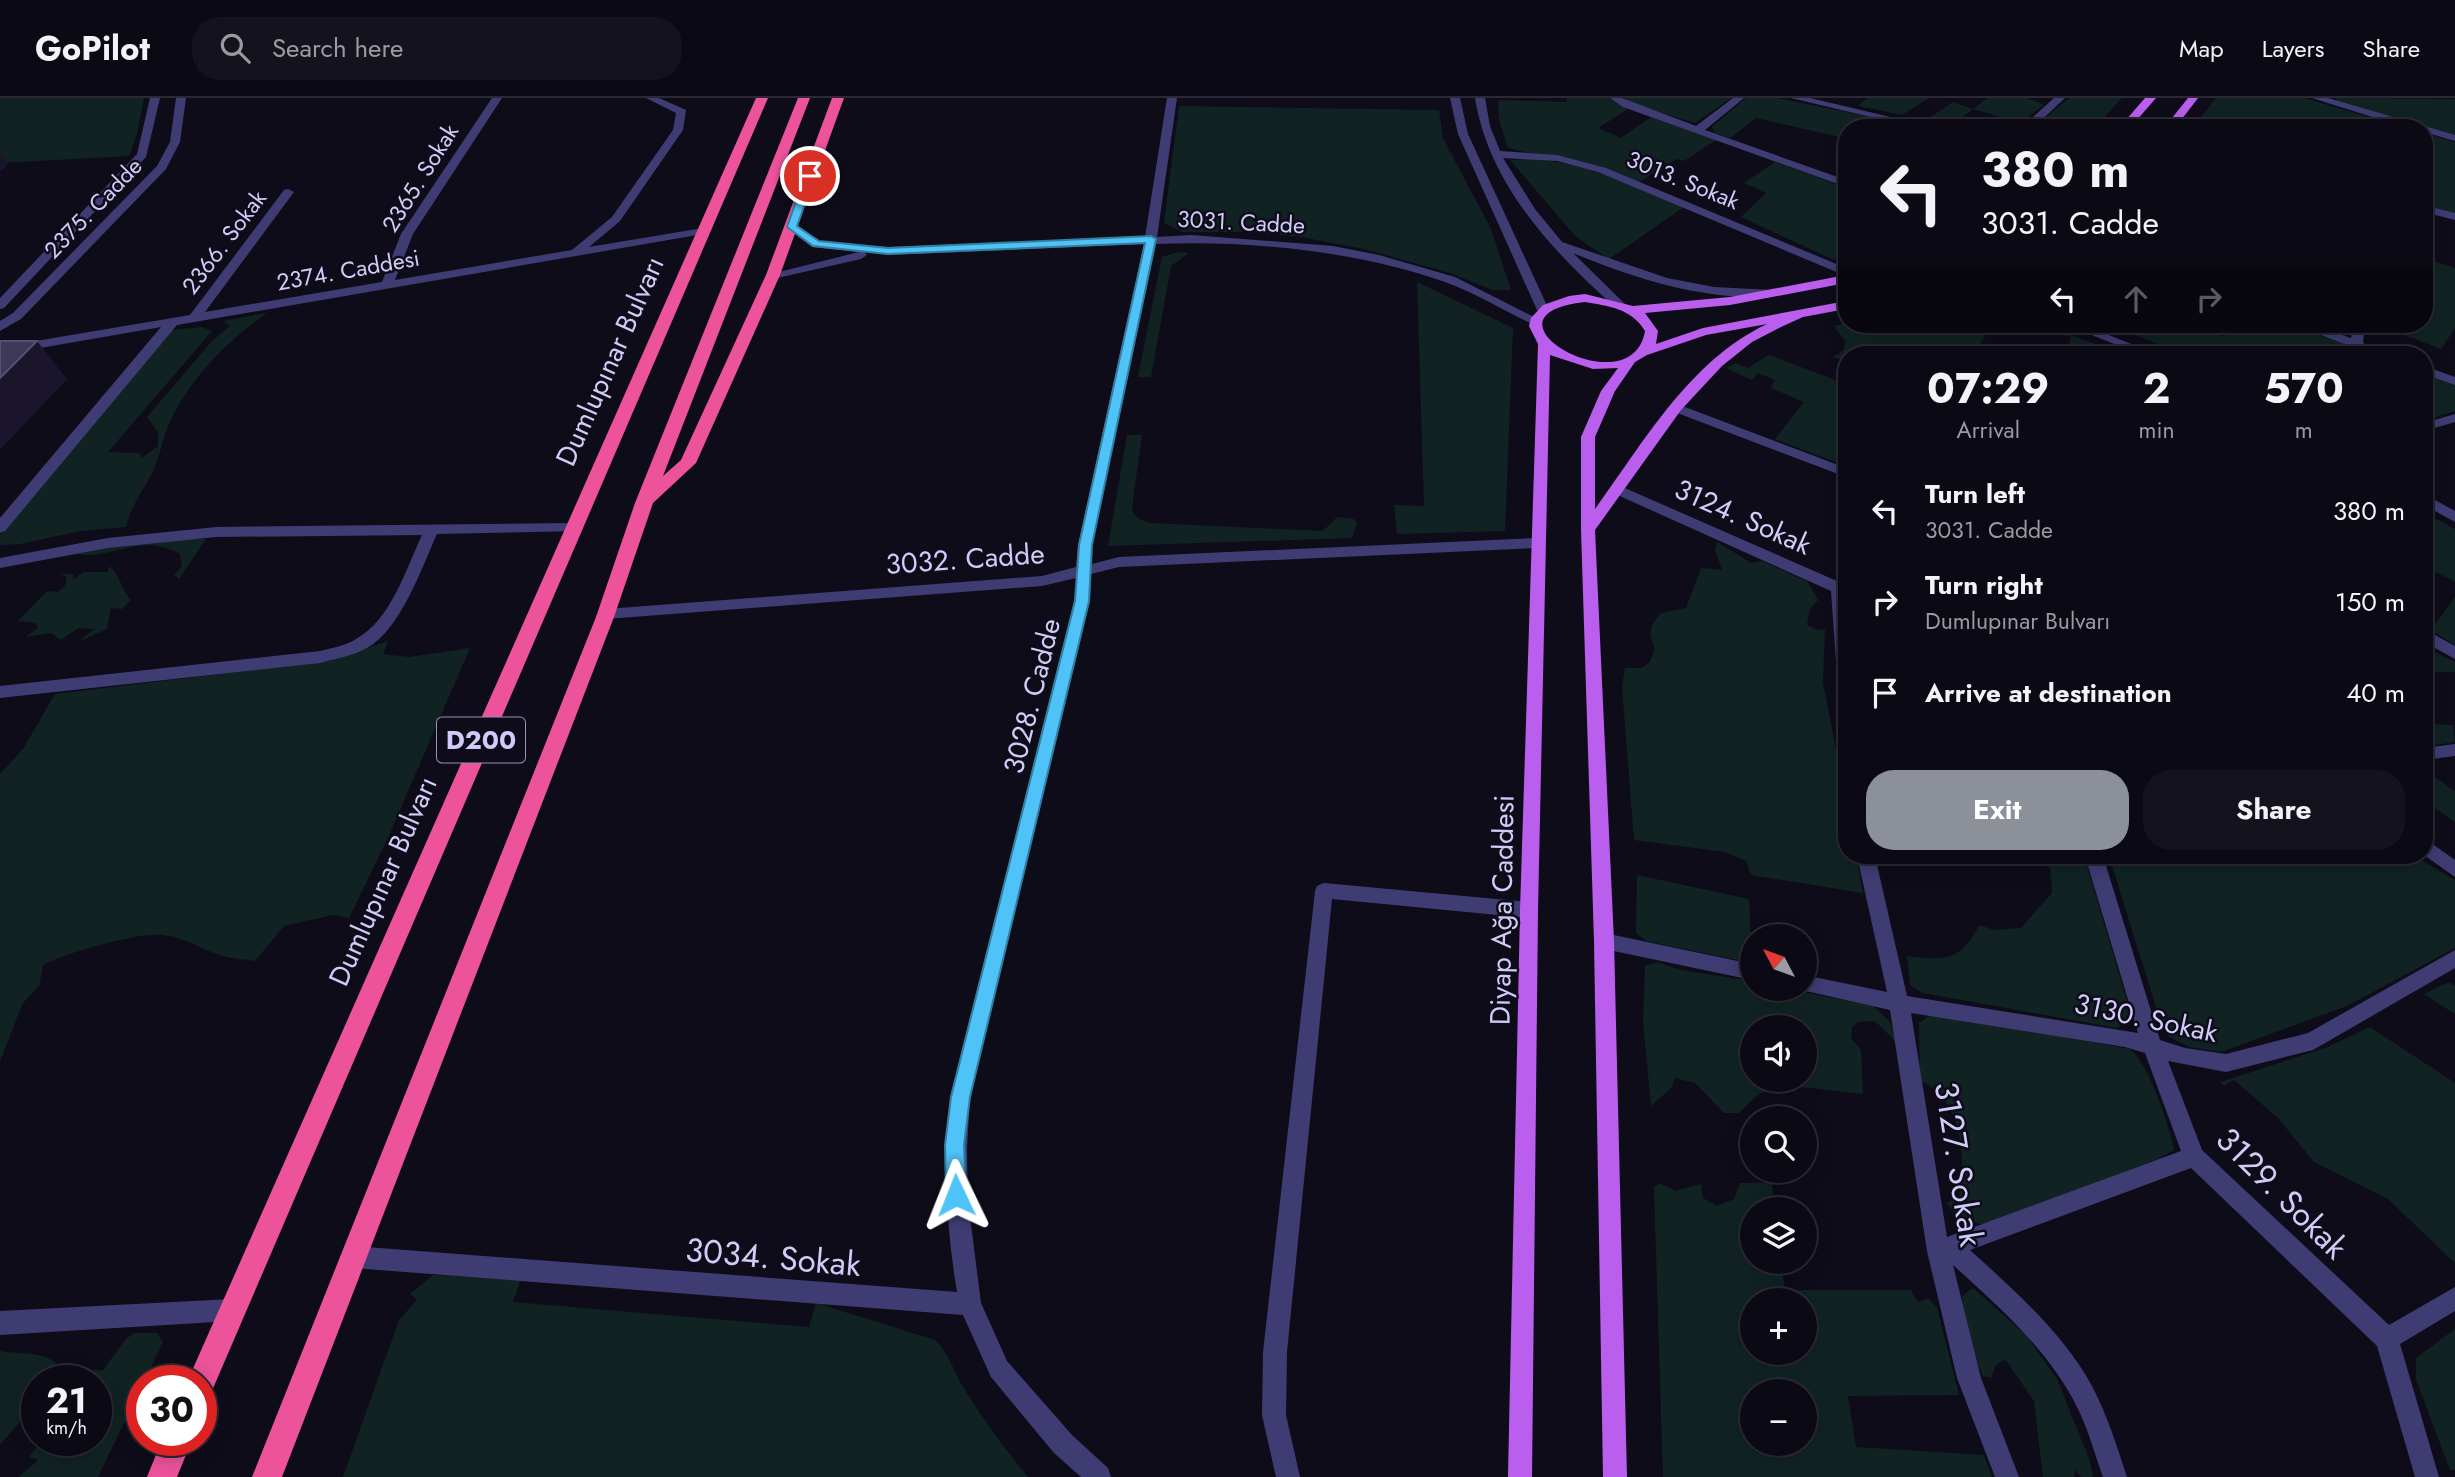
<!DOCTYPE html>
<meta charset="utf-8">
<style>
:root{--surface:#0b0914;--page:#14121d;--text:#f1f3f6;--muted:#9a9aa0;--line:#2b2a34;--accent:#8c9099}
body{margin:0;font-family:Jost,sans-serif;background:var(--page);color:var(--text);height:100vh;display:flex;flex-direction:column;font-size:26px;white-space:nowrap}
*{box-sizing:border-box;margin:0}
p{font-size:23px;color:var(--muted)}
.icon{flex:none;width:38px;height:38px;fill:none;stroke:currentColor;stroke-width:2;stroke-linecap:round;stroke-linejoin:round}
.map{position:relative;flex:1;overflow:hidden}
.side{position:absolute;left:1838px;top:248px;width:595px;height:518px;display:flex;flex-direction:column;background:var(--surface);border-radius:28px;box-shadow:0 4px 18px #0003,0 0 0 2px var(--line)}
.side>*{flex:none}
.banner{position:absolute;left:1838px;top:21px;width:595px;height:214px;border-radius:28px;box-shadow:0 4px 18px #0003,0 0 0 2px var(--line);background:#0b0914;color:var(--text);overflow:hidden}
.needle{width:46px;rotate:311deg}
.controls{position:absolute;left:1740px;top:826px;display:grid;gap:14px}
.controls a{display:grid;place-items:center;width:77px;height:77px;border-radius:50%;background:var(--surface);box-shadow:0 4px 18px #0003,0 0 0 2px var(--line);font-size:35px}
.speed{position:absolute;left:21px;top:1267px;display:flex;gap:14px;font-size:35px;font-weight:700;text-align:center}
.speed>*{display:grid;place-content:center;width:91px;height:91px;border-radius:50%;background:var(--surface);box-shadow:0 4px 18px #0003,0 0 0 2px var(--line);line-height:1}
.speed small{font-size:18px;font-weight:400}
.speed .limit{border:10px solid #d22;background:#fff;color:#111}
.pin{position:absolute;display:grid;place-items:center;width:60px;height:60px;color:#fff;margin:-30px;border:4px solid #fff;border-radius:50%;box-shadow:0 2px 7px #0007}
.me{position:absolute;width:77px;margin:-38px;rotate:358deg;stroke-linejoin:round;filter:drop-shadow(0 0 5px #0008)}
.turn{display:flex;align-items:center;gap:24px;height:147px;padding:0 28px;font-size:32px}
.turn .icon{width:91px;height:91px;stroke-width:2.5}
.turn b{display:block;font-size:49px;line-height:60px}
.lanes{display:flex;align-items:center;height:66px;padding:0 28px;background:#0003;justify-content:center;gap:35px;direction:ltr}
.lanes .off{opacity:.35}
.eta{display:flex;justify-content:space-evenly;align-items:center;height:119px;text-align:center}
.eta b{font-size:42px;font-weight:700;line-height:49px}
.action{display:flex;gap:14px;margin-top:auto;padding:14px 28px}
.action a{flex:1;height:80px;border-radius:28px;background:var(--accent);color:#fff;font-size:28px;font-weight:700;line-height:80px;text-align:center}
.action a+a{background:var(--page);color:var(--text)}
ul{padding:0;list-style:none}
li{display:flex;align-items:center;gap:21px;height:91px;padding:0 28px}
li div{flex:1}
li b{display:block;font-size:26px}
li em{font-style:normal}
header{display:flex;align-items:center;gap:42px;box-sizing:border-box;height:98px;padding:0 35px;background:var(--surface);border-bottom:2px solid var(--line)}
header strong{font-size:33px}
nav{display:flex;gap:38px;margin-inline-start:auto;font-size:24px}
.search{width:490px;height:63px;background:var(--page);display:flex;align-items:center;gap:18px;box-sizing:border-box;padding:0 24px;border-radius:28px;color:var(--muted);font-size:26px}
.map>svg:first-child{display:block}
.green{fill:#102322;fill-rule:evenodd}
.lines{fill:none;stroke-linecap:round;stroke-linejoin:round}
.minor{fill:#3f3c74;fill-rule:evenodd}
.major{fill:#ba5eed;fill-rule:evenodd}
.highway{fill:#ec539a;fill-rule:evenodd}
.shaded-wall{fill:#1a152c}
.building{fill:#3f3959;stroke:#565072;stroke-width:2}
.route{fill:#4fc3f7;stroke:#337fa1;stroke-width:2}
.labels{text-anchor:middle;dominant-baseline:central;stroke-width:5;stroke-linejoin:round;paint-order:stroke}
.far-street-label{font-size:23px;fill:#d1cbf9;stroke:#0f0c1a}
.shield{fill:#0f0c1a;stroke:#9792b6;stroke-width:2}
.shield-label{font-size:26px;font-weight:bold;fill:#d1cbf9}
.street-label{font-size:28px;fill:#d1cbf9;stroke:#0f0c1a}
.near-street-label{font-size:33px;fill:#d1cbf9;stroke:#0f0c1a}
</style>
<header>
<strong>GoPilot</strong>
<div class="search"><svg class="icon" aria-label="search" viewBox="0 0 24 24"><circle cx="10" cy="10" r="6"/><path d="M15 15l6 6"/></svg>Search here</div>
<nav><a>Map</a><a>Layers</a><a>Share</a></nav>
</header>
<div class="map">
<svg width="2455" height="1379" viewBox="0 0 2455 1379">
<rect width="100%" height="100%" fill="#0f0c1a"/>
<path class="green" d="M0,0h144l-7,36 -8,22 -129,7z
M1567,0h42l19,11 -30,19 23,10 30,-21 65,23 -32,21 -7,-2 -40,24c-43,-13 -88,-26 -129,-35l-9,-28 -1,-20 69,2z
M1624,0h107l-36,25 -65,-20z
M1746,0h31l119,24 -8,6h-42v8l-6,1 -84,-19 -26,20 -15,-5 -3,-6z
M1867,0h62l-27,17 -44,-9z
M1987,0h41l16,7 -24,18 -47,-14 -25,19 -22,-8 27,-18 20,7z
M2069,0h53l-28,30h-61z
M2216,0h88l101,30h-212z
M2337,0l118,1v37l-120,-35z
M1179,8l260,4 4,28 48,91 20,61h-18l-43,-17 -86,-24 -63,-12 -48,-5h-70l-19,-9z
M2424,35l31,9v72l-31,-10z
M1528,61c55,2 105,27 156,48l-75,52 -33,-22 -66,-77z
M1775,64l71,26v63l-12,9 -93,-43 25,-24 -22,-10z
M1178,154l11,1 -18,13 -20,111h-13l24,-120z
M2424,160l31,10v60l-14,21 -66,-25h49z
M1417,184l96,46 -8,203 -108,3 -3,-29 30,1z
M267,215c-42,30 -80,68 -100,116 -6,15 -8,32 -16,46 -10,19 -20,31 -25,52l-46,4 -60,13 -20,1v-10l172,-205 30,-3 10,4 -104,121 32,1 2,5 16,-12v-14l-11,-15 65,-76 18,-15 -7,-5z
M1846,225v1h147l-18,28 9,3h-138v6l-13,-4 11,-7 1,-9 -11,-15z
M2021,226h20l84,31h-59l5,-18z
M2122,226h73l28,12 21,-12h45l86,31h-190l-49,-20z
M1769,257l77,29v82l-71,-27 29,-37 -33,-14 4,-8 -17,-7 -6,7 -26,-12 10,-5 12,5z
M2424,275l31,11v27l-31,10z
M1127,337h15l-10,73c2,10 9,12 18,15l173,8 14,-14 17,2 3,4 -5,15 -244,8z
M2424,414l31,17v53l-31,-16z
M192,440l14,1 -27,40 -5,-4 8,-9 -2,-12c-40,-23 -67,7 -106,0l26,-7z
M1717,444l34,21 11,-2 46,21 10,18 -8,9 -3,16 10,5 8,-1 -2,54 23,117v56h10l7,37 -112,-18 -5,-14 -21,-9 -91,-12 -12,-154 3,-18h17l8,-6 5,-14c-8,-17 -5,-21 6,-35l25,-5 15,-40 21,2 -7,-19z
M109,468c11,8 12,23 22,34l-9,9 -11,-1 -4,21 -29,13 16,-13 -16,-1 -17,12 -10,-7 -26,4 13,-9 -2,-5 -18,-2 29,-30 11,1 7,-6 2,-9 -6,-3h12l1,5 10,-7h23z
M2455,499v48l-24,-15z
M388,543l-5,13 26,3 61,-9 -83,192 -38,78 -16,-3 -49,11 -29,35c-10,-2 -22,-2 -32,-5 -21,-6 -38,-19 -61,-21 -24,-3 -97,18 -119,30l-4,21 -16,17 -23,58v-287l23,-25 32,-55 274,-33z
M2424,549l31,15v10h-31z
M2424,622l3,4 26,1 2,17 -31,5z
M2426,673l29,20v31l-31,-21z
M2034,758h50l48,162 -15,10 -194,-35 -13,-8 -3,-29c37,5 55,5 72,-31l15,5 27,-2 31,-35 -2,-25z
M2109,758h305l41,24v68l-108,58 -126,46 -31,-5 -21,-10 -8,-14z
M1637,777l112,24 3,64 -106,-22 -10,-8z
M1657,864l24,8 71,11v8h36l85,17 17,16 6,20 -21,-21 -17,1 -6,5 -1,11 10,12 2,44 -79,-9 -25,9 -20,19h-15l-29,-30 -20,-5 -4,10 -20,18 -8,-84 2,-56zM1752,929h52v53h-52z
M2449,884l6,4v28l-31,-20z
M1942,917l188,34c20,17 38,74 44,101l-16,9 -172,66 -28,-6 -11,-16 12,-6c7,-37 4,-101 -39,-116l-1,-58 10,-7z
M2370,929l85,56v180l-67,-64 -74,-37 -36,-44 -44,-38 -10,6 -3,-4 107,-35z
M1660,1085l15,8 26,-7 2,14 14,8 17,-7 6,-16h32l2,26h-22v53h29l4,28h126l7,12 10,-4 9,9 22,88 -111,1 8,51 128,8 8,22h-329l-9,-290zM1752,1202h52v53h-52zM1752,1293h52v53h-52z
M433,1177l88,4 -8,23 296,25 7,-24 119,37c14,13 18,30 28,47 20,32 41,61 65,90h-685l56,-157 18,-20 -7,-6z
M1973,1190l53,47 31,44 33,82 3,16h-12l-6,-7 -1,7h-31l-9,-76 -29,-42 -9,6 -5,13 -8,-2 -16,-39 -5,-41z
M2455,1231v141h-5l-34,-91v-21z
M134,1235h23l6,9 -65,135h-79l19,-17 -9,-3 13,-17h54v-59h-21l6,-11h22l23,-31z
M0,1253c22,4 55,-1 60,21l-7,9h-16v21l-37,43z"/>
<g class="lines">
<path class="minor" d="M150,0h10l-14,59 -142,151 -4,1v-11l137,-144z
M176,0h10l-6,44 -14,27 -145,150 -21,12v-10l13,-8 144,-147 13,-24z
M492,0h10l-89,136 -18,46 177,-30 40,-33 61,-87 3,-17 -30,-15h13l27,12 -3,20 -63,91 -31,26 114,-19 6,3 -6,3 -526,91 -172,206 -5,2v-15l161,-191 -161,28v-8l190,-32 94,-125 4,-1 6,3 -89,120 177,-30 19,-48z
M1167,0h10l-20,139 34,-2 142,11 46,9 76,22 87,44 -10,3c-29,-14 -57,-31 -87,-42 -88,-31 -196,-42 -289,-38l-64,301v19l27,-7 418,-19 7,5 -7,5 -418,19 -28,7 -1,27 -120,496 -3,52 1,52 13,102 26,58 65,74 36,33 3,9h-30l-27,-24 -63,-76 -28,-62 -610,-47 -8,-3 -3,-8 3,-8 8,-3 604,46c-11,-65 -14,-130 -7,-195l124,-496 2,-23 -34,8 -436,33 -8,-5 8,-5 436,-33 34,-9 2,-22 66,-301 -256,11 -24,-3 3,3 -6,4 -88,20 -6,-4 92,-23 -47,-5 -24,-18v-4l4,-1 27,17 69,6 257,-10z
M1450,0h10l8,36 81,176 -2,3 -10,-3 -79,-176z
M1475,0h10l5,28 10,25 57,4 49,13 240,100v8l-248,-104 -41,-11 -54,-3 32,51 27,33 105,36 47,9 58,3 6,4c-8,6 -21,3 -31,3 -61,-2 -118,-21 -174,-44l52,51 -10,3c-64,-57 -126,-123 -140,-209z
M1610,0h12l74,28 37,-28h11l-39,32 141,50v7l-223,-80z
M1791,0h19l127,30h-20z
M2054,0h11l-32,30h-12z
M2312,0h16l127,37v6l-31,-9v-4h-17z
M2424,107l31,8v7l-31,-8z
M2064,226h17l78,31h-17z
M2292,226h17l42,14 2,-14h12l-2,19 28,12h-18z
M2424,268l31,11v8l-31,-11z
M1677,306l169,64v9l-174,-66v-6z
M2455,316v8l-31,9v-8z
M1618,387l228,100v110l-8,-6 -7,-98 -218,-98v-6z
M2424,396l31,17v11l-31,-17z
M574,425l7,5 -2,3 -142,3c-16,35 -36,95 -70,114 -15,8 -32,11 -47,15l-320,35v-12l320,-35c12,-3 25,-5 36,-12 35,-19 50,-70 66,-104l-206,2 -108,11 -108,20v-10l108,-20 108,-11z
M2424,531l31,17v13l-31,-17z
M2455,646v12l-31,4v-12z
M2424,740l31,22v17l-31,-22z
M1857,758h18l32,140 231,37 -53,-177h18l57,184 25,8 41,6 82,-21 147,-83v18l-142,82 -87,22 -58,-11 34,89 187,175 66,-38v24l-55,33 39,133h-24l-38,-131 -186,-178 -221,82c45,41 92,82 122,136 15,29 25,60 35,91h-24c-8,-22 -14,-45 -24,-66 -28,-59 -79,-103 -126,-146l28,113 38,99h-24l-38,-99 -30,-127 -37,-241 -93,-21h7v-14l83,17zM1911,915l214,34 20,6 36,98 -234,86z
M1324,785l205,19 7,2 2,6 -2,6 -7,2 -197,-19 -45,453 -1,63 14,62h-24l-14,-62 1,-63 52,-461 2,-5z
M1604,835l148,31v16l-148,-31 -7,-2 -3,-6 3,-6z
M232,1201l8,3 3,8 -3,8 -8,3 -232,14v-24z"/>
<path class="major" d="M2145,0h11l-26,30h-11z
M2188,0h10l-23,30h-11z
M1846,177v8l-116,22 -85,8 13,18 -2,13 47,-16 143,-27v8l-43,8 -22,10 -29,15 -30,24 -41,44 -86,120 19,411 13,536h-24l-9,-536 -13,-411v-93l20,-46 17,-23 -25,1 -43,-14 -12,555 -6,567h-24l12,-567 18,-566 -9,-18 2,-8 12,-13 26,-9 16,-2 48,12 97,-9zM1585,204c24,4 47,7 60,29 -13,79 -179,-16 -60,-29zM1767,226c-78,37 -123,118 -172,185v-72l20,-46 20,-29 12,-7 59,-20z"/>
<path class="highway" d="M756,0h12l-557,1295 -10,4v-16h-13l3,-8z
M798,0h12l-147,378 18,-16 85,-185 66,-177h12l-64,177 -84,188 -43,40 -39,114 -332,860h-30l344,-860 39,-114z
M162,1342h30l-15,37h-30z"/>
</g>
<path class="shaded-wall" d="M0,54l8,12 -8,8z
M37,243l30,38 -67,71v-72z"/>
<path class="building" d="M0,243h37l-37,37z"/>
<path class="route" d="M810,75l5,3 -18,50 22,15 69,7 263,-12 5,3 -64,306 -3,56 -119,496 -6,48 2,50 -3,7 -7,3 -7,-3 -3,-7 -1,-50 6,-48 124,-496 4,-56 66,-302 -257,11 -75,-8 -26,-19 18,-51z"/>
<g class="labels">
<g class="far-street-label">
<text transform="translate(420 80) rotate(-58)">2365. Sokak</text>
<text transform="translate(1683 82) rotate(22)">3013. Sokak</text>
<text transform="translate(93 110) rotate(-46)">2375. Cadde</text>
<text transform="translate(1241 124) rotate(3)">3031. Cadde</text>
<text transform="translate(224 144) rotate(-53)">2366. Sokak</text>
<text transform="translate(348 172) rotate(-10)">2374. Caddesi</text>
</g>
<rect class="shield" x="437" y="619.5" width="88" height="45" rx="5"/>
<g class="shield-label">
<text x="481" y="642">D200</text>
</g>
<g class="street-label">
<text transform="translate(610 263) rotate(-66)">Dumlupınar Bulvarı</text>
<text transform="translate(1743 419) rotate(24)">3124. Sokak</text>
<text transform="translate(965 461) rotate(-4)">3032. Cadde</text>
<text transform="translate(1032 598) rotate(-76)">3028. Cadde</text>
<text transform="translate(383 783) rotate(-66)">Dumlupınar Bulvarı</text>
<text transform="translate(1502 812) rotate(-89)">Diyap Ağa Caddesi</text>
<text transform="translate(2146 920) rotate(12)">3130. Sokak</text>
</g>
<g class="near-street-label">
<text transform="translate(1959 1066) rotate(81)">3127. Sokak</text>
<text transform="translate(2282 1095) rotate(45)">3129. Sokak</text>
<text transform="translate(773 1159) rotate(5)">3034. Sokak</text>
</g>
</g>
</svg>
<div class="controls">
<a><svg class="needle" viewBox="-14 -14 28 28"><path d="M0-13l5 13h-10z" fill="#e53935"/><path d="M0 13l5-13h-10z" fill="#9a9aa0"/></svg></a>
<a><svg class="icon" aria-label="sound" viewBox="0 0 24 24"><path d="M4 9h4l5-4v14l-5-4H4zM17 9q2 3 0 6"/></svg></a>
<a><svg class="icon" aria-label="search" viewBox="0 0 24 24"><circle cx="10" cy="10" r="6"/><path d="M15 15l6 6"/></svg></a>
<a><svg class="icon" aria-label="layers" viewBox="0 0 24 24"><path d="M12 4l9 5-9 5-9-5zM3 14l9 5 9-5"/></svg></a>
<a>+</a>
<a>−</a>
</div>
<div class="speed"><div>21<small>km/h</small></div><div class="limit">30</div></div>
<div class="pin" style="left:810px;top:78px;background:#d93025"><svg class="icon" aria-label="arrive" viewBox="0 0 24 24"><path d="M6 21V4h12l-3 4 3 4H6"/></svg></div>
<svg class="me" style="left:956px;top:1097px" viewBox="-20 -20 40 40"><path d="M0-17L14 15 0 8-14 15z" fill="#4fc3f7" stroke="#fff" stroke-width="4"/></svg>
<div class="banner">
<div class="turn"><svg class="icon" aria-label="left" viewBox="0 0 24 24"><path d="M17 20v-9H6M10 6l-5 5 5 5"/></svg><div><b>380 m</b>3031. Cadde</div></div>
<div class="lanes"><svg class="icon" aria-label="left" viewBox="0 0 24 24"><path d="M17 20v-9H6M10 6l-5 5 5 5"/></svg><svg class="icon off" aria-label="ahead" viewBox="0 0 24 24"><path d="M12 20V5M6 11l6-6 6 6"/></svg><svg class="icon off" aria-label="right" viewBox="0 0 24 24"><path d="M7 20v-9h11M14 6l5 5-5 5"/></svg></div>
</div>
<section class="side">
<div class="eta">
<div><b>07:29</b><p>Arrival</p></div>
<div><b>2</b><p>min</p></div>
<div><b>570</b><p>m</p></div>
</div>
<ul>
<li><svg class="icon" aria-label="left" viewBox="0 0 24 24"><path d="M17 20v-9H6M10 6l-5 5 5 5"/></svg><div><b>Turn left</b><p>3031. Cadde</p></div><em>380 m</em></li>
<li><svg class="icon" aria-label="right" viewBox="0 0 24 24"><path d="M7 20v-9h11M14 6l5 5-5 5"/></svg><div><b>Turn right</b><p>Dumlupınar Bulvarı</p></div><em>150 m</em></li>
<li><svg class="icon" aria-label="arrive" viewBox="0 0 24 24"><path d="M6 21V4h12l-3 4 3 4H6"/></svg><div><b>Arrive at destination</b></div><em>40 m</em></li>
</ul>
<div class="action"><a>Exit</a><a>Share</a></div>
</section>
</div>
